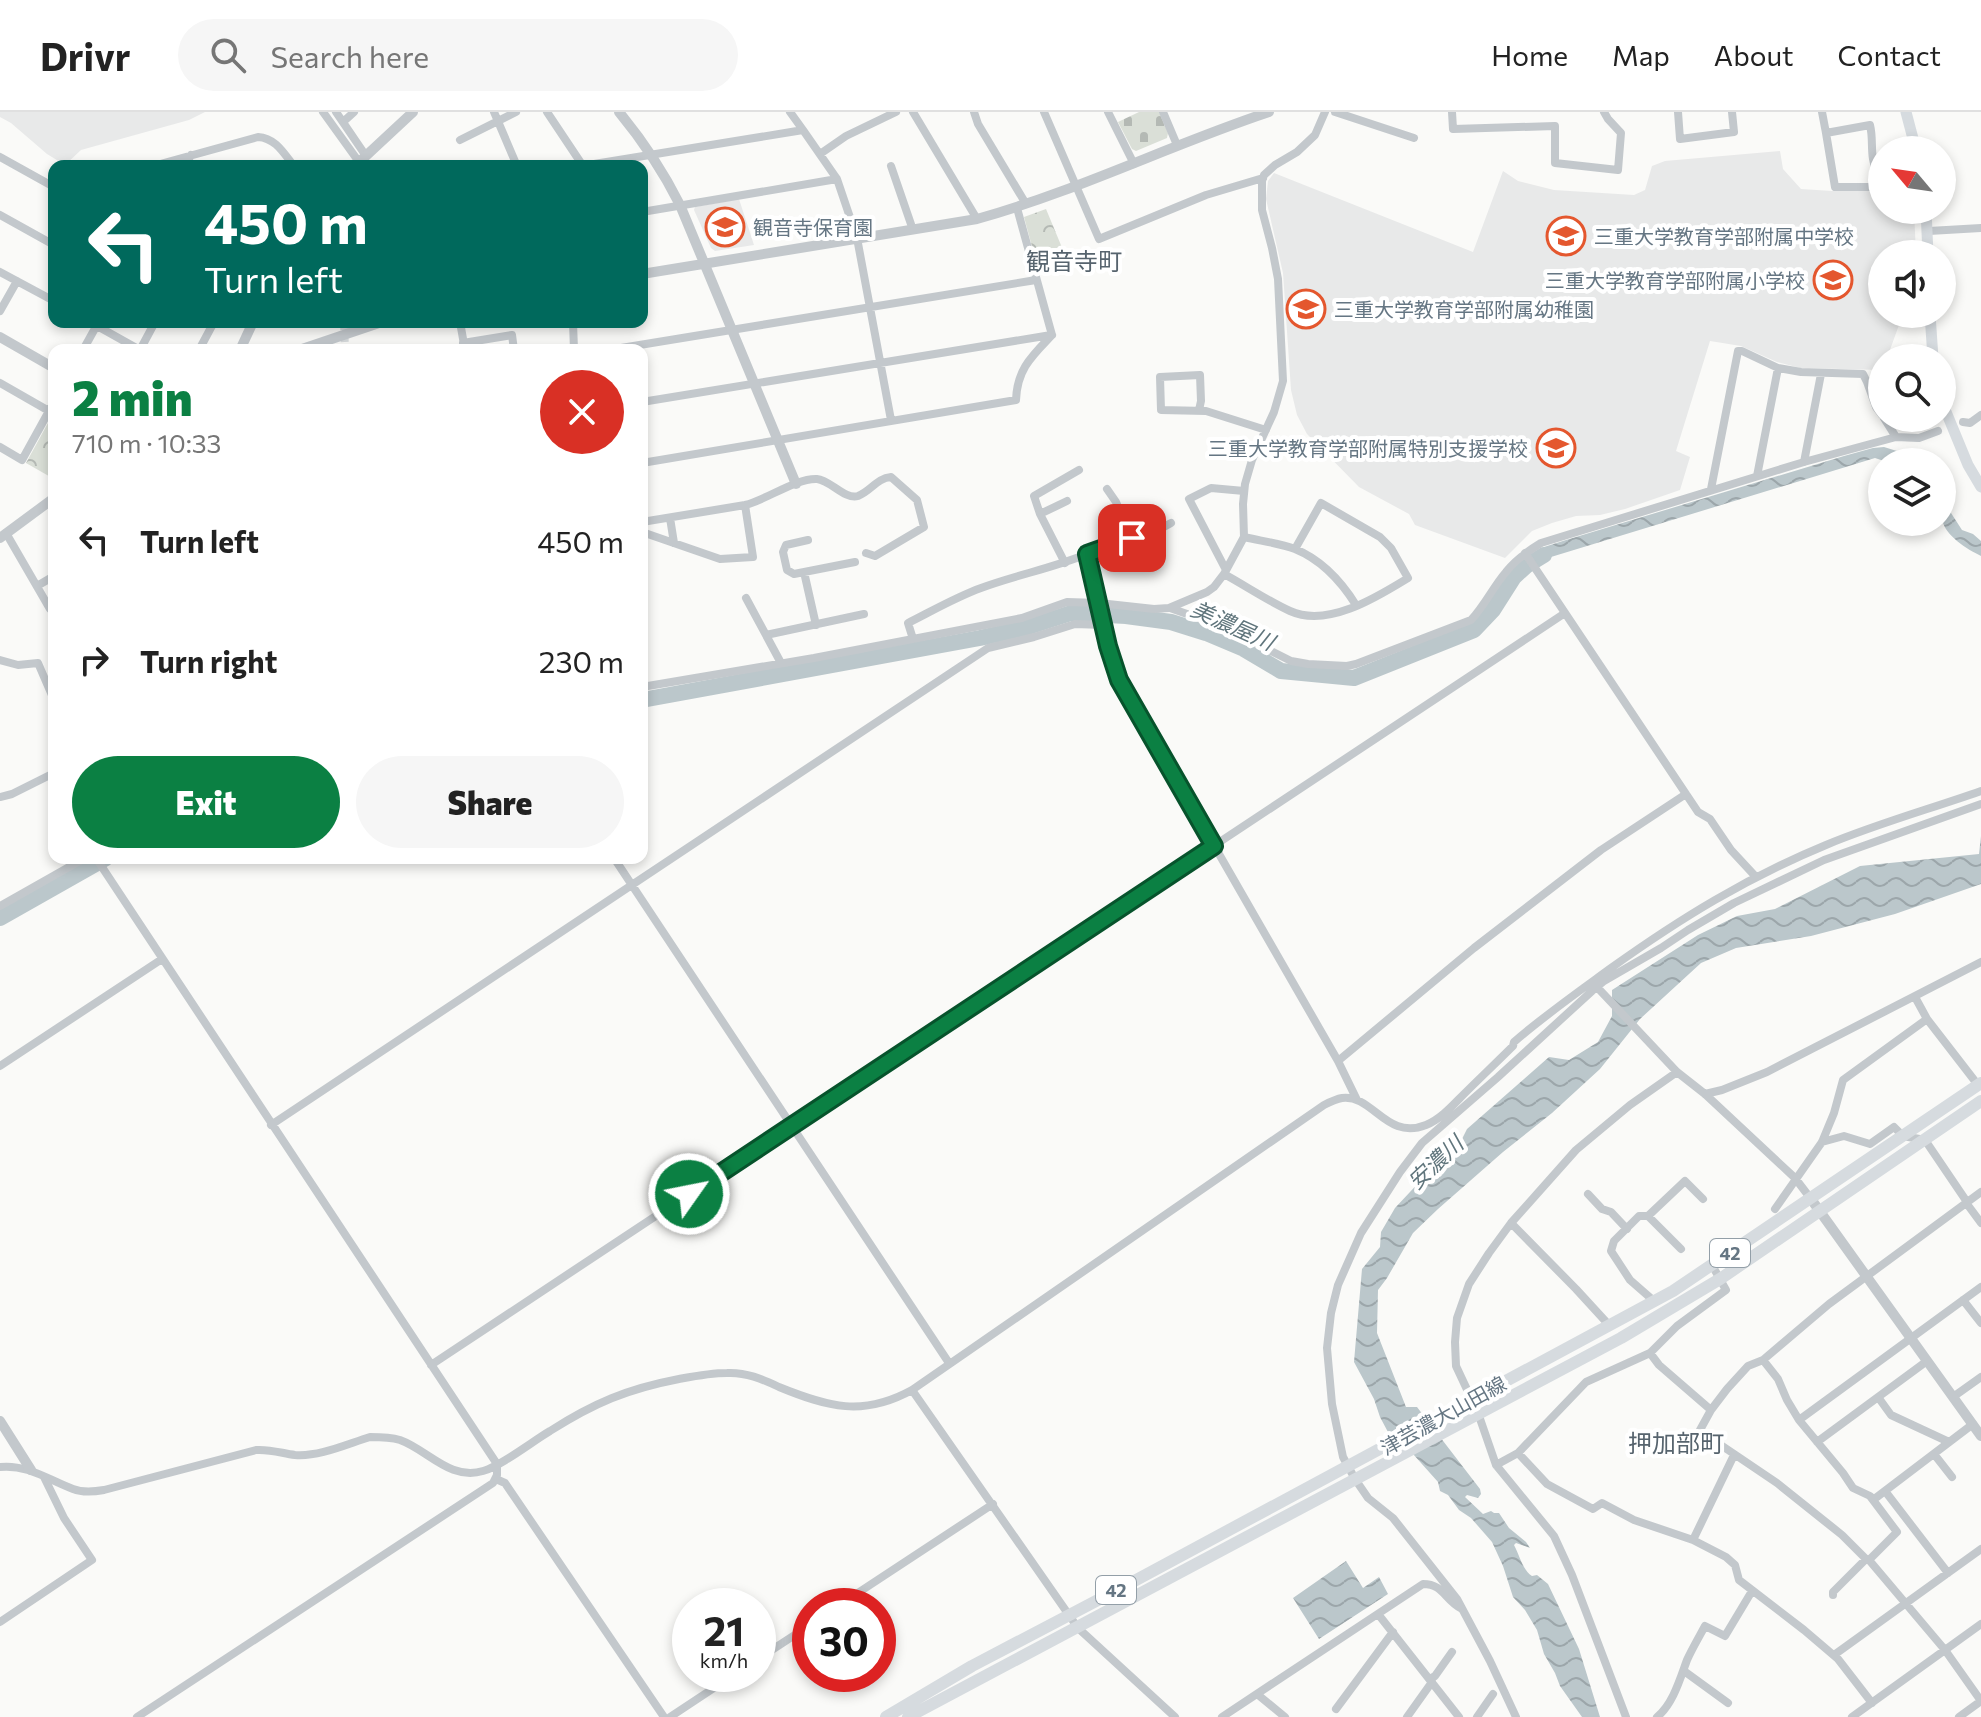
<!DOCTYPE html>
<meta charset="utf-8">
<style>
:root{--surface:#fff;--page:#f6f6f6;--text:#222;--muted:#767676;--line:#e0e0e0;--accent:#0b8043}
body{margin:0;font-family:Commissioner,"Noto Sans JP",sans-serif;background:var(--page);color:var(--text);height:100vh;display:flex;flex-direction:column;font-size:30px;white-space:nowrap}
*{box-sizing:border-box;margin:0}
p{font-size:26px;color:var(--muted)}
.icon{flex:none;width:44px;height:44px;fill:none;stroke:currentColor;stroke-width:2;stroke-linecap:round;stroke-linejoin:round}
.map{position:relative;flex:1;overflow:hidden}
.drawer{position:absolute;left:48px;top:232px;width:600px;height:520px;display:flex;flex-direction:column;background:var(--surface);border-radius:16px;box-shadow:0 4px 12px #0003}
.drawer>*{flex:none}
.hud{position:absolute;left:48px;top:48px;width:600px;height:168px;border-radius:16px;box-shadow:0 4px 12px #0003;background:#00695c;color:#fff;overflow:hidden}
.needle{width:52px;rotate:299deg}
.buttons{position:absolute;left:1868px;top:24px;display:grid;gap:16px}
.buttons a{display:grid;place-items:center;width:88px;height:88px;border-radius:50%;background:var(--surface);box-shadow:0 4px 12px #0003;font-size:40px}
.speed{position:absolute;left:672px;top:1476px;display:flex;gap:16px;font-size:40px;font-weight:700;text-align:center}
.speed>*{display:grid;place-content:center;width:104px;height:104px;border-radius:50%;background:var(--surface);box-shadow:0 4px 12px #0003;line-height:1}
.speed small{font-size:20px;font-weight:400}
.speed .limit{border:12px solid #d22;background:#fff;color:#111}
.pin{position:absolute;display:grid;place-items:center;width:68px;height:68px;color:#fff;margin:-34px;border-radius:16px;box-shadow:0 4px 12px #0006}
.me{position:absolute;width:88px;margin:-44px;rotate:57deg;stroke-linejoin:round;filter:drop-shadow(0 0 6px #0008)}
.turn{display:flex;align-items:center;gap:28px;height:168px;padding:0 24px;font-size:36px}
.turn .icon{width:104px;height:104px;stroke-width:2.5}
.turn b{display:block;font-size:56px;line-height:68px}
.round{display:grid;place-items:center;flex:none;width:84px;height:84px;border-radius:42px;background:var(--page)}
.summary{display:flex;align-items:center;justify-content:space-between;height:136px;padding:0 24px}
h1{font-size:48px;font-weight:800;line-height:60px;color:var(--accent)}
.button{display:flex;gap:16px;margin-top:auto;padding:16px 24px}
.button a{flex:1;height:92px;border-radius:48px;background:var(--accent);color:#fff;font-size:32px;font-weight:800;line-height:92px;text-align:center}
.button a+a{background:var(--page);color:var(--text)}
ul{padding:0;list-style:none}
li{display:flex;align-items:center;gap:24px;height:120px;padding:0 24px}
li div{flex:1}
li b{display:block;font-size:30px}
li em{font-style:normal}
header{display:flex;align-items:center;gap:48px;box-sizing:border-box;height:112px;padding:0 40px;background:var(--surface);border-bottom:2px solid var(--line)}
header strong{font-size:38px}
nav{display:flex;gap:44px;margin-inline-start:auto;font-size:28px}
.search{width:560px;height:72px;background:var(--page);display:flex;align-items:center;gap:20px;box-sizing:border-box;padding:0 28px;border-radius:44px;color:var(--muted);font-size:30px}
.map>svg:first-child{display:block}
.built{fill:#e8e9e9}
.forest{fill:url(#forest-crowns)}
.cemetery{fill:url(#cemetery-stones)}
.water{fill:url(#water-waves)}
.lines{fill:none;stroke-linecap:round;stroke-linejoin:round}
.river{stroke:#bbc7cb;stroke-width:16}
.minor-tunnel{stroke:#d5d9db;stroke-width:8;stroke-dasharray:8 4;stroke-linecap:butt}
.minor{stroke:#c3c8cc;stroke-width:8}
.tertiary{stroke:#c3c8cc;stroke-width:10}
.secondary{stroke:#d6dbdf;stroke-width:11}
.primary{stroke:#d6dbdf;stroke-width:12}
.route-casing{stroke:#07532c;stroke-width:20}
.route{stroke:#0b8043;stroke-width:14}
.labels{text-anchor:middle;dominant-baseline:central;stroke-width:8;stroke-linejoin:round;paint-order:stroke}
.shield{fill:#fff;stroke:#939fa8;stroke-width:2}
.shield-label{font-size:18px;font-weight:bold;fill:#657683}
.poi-label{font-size:20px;fill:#657683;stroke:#fff;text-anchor:start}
.street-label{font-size:20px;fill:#657683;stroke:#fff}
.water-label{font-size:22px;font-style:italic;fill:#60757c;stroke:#fff}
.quarter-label{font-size:24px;fill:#57646e;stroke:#fff}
</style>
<header>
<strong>Drivr</strong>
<div class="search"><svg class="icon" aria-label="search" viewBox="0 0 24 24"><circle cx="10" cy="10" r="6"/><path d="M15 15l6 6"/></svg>Search here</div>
<nav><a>Home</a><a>Map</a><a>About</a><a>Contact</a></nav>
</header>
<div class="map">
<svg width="1981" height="1605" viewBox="0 0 1981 1605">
<defs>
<pattern id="forest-crowns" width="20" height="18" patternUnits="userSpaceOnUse" patternTransform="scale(2)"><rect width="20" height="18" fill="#dadfd7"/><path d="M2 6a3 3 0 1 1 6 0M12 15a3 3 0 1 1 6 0" fill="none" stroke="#b4b9b4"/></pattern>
<pattern id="cemetery-stones" width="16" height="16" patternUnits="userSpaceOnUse" patternTransform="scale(2)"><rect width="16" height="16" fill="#dadfd7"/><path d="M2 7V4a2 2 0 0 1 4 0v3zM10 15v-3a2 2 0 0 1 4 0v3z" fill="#b4b9b4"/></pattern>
<pattern id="water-waves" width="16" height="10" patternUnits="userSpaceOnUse" patternTransform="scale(2)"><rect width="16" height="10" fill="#bbc7cb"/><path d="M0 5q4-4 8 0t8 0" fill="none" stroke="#9ca6aa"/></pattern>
</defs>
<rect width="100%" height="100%" fill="#fafaf8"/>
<path class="built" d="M0,0h205l-16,8 -108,30 -16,15 -18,-11 -36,-31 -11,-6z
M1780,39l3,18 18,20 31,2h50v19h32l2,44h-34v60h21l-16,44h-5v12l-82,-2 -23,-6 -36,-16 -31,-5 -34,110 14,6 -10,33 -55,19 -25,6 -24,1 -24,7 -20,8 -27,27 -90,-33 -6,-11 -50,-27 -52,-53 -10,-19 -6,-25 -8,-117 -17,-74 2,-18 6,-8 199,79 30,-81 15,10 36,9 80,5 11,-5 7,-24 13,-5z
M739,87l15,46 -39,6 -4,-3 -17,-38 1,-3z"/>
<path class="forest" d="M1046,97l17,41 -5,3 2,4 -23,8 -13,-48z
M54,300v67l-28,-16z"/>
<path class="cemetery" d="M1139,0h20l9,21 -1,5 -31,13 -4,-2 -14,-27z"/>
<path class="water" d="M1884,335l29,9 7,6h-33l-12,-4 -324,99 -14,8 -6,-10 13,-8 22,-7 278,-84 29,-8z
M1942,387l20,31 11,4 8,7v15c-14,-7 -36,-20 -39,-37 -1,-6 0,-14 0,-20z
M1981,724v48l-86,30 -84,22 -75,12 -35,15 -61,56 -40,50 -48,44 -49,39 -65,57 -25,24 -26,45 -9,12 -1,43 29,74h11l63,82 1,5 -3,4 -11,-3 -2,2 18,17 8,-3 3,2h5l10,15 17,14 4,6 -14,-5 -2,2c6,11 8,24 18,31l5,-1 11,9 31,65 21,68h-18l-22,-31 -5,-13 -11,-19 -7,-24 -12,-20 -12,-13 -10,-31 -11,-24 -21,-24 -12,-8 -11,-15 -8,-4 -2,-9 -25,-28 -24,-20 -9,-17 -6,-18 -20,-37 8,-93 18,-22 1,-15 14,-24 29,-31 35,-32 8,-16 82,-72 20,3 29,-18 14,-26v-26l86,-55 39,-19 38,-7 85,-43 119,-12z
M1346,1449l17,27 16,-11 9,17 -69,45 -26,-41z"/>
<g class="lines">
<path class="river" d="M642,588l338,-62 45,-10 46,-15 55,3 45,6 35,11 38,16 37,22 73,7 120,-48 19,-20 21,-33 12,-11 18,-11
M0,806l106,-60"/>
<path class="minor-tunnel" d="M344,210l1,27"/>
<path class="minor" d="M323,0l36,50
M336,0l30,44
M494,0l23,54
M547,0l36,54
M790,0l13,18
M913,0l64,107
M974,0l4,12 48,80
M1044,0l55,127 107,-44 57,-17
M1108,0l26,52
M1163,0l14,33
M1335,0l79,26
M1452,0l1,17 102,-3v37l63,7 3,-37 -13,-14 -4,-7
M1678,0l2,27 54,-7 -2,-20
M1822,0l4,21
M343,10l11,-10
M460,28l56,-28
M820,42l26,-18 50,-24
M0,45l54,30
M153,54l105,-29c17,1 25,15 35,28l-1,1
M185,54l6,-11
M582,54l221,-36 34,49 20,59 34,182
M891,54l22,64
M1879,75c-1,-10 -4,-18 -6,-28 -2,-11 0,-22 -3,-34l-44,8 9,54h44l3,-1
M1017,96l35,127
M642,100l195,-33
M0,103l54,30
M1929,119l52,-3
M0,160l54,29
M0,199l17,-30
M90,210l50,28
M460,210l5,28
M573,210l1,28
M463,231l49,-8 2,15
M345,237v1
M83,238l15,-27
M140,238l15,-28
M199,238l15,-28
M609,238l427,-70
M1867,270l9,25 6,8
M0,271l49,28
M642,290l409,-67
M1199,298l2,-9 -1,-26 -40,2 1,33 45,1 60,19
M1884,306l12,19
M1963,310l7,1 11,-8
M0,335l22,13 32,-58
M1804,350l17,-88
M642,351l374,-63c1,-31 16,-44 36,-65
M1757,364l21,-108
M1711,377l27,-138h4l36,17 23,4 62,2 4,8 15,-1
M1040,402l27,-13
M670,406l4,25
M642,410l103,-17c21,-5 51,-27 72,-26 13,1 28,21 41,17 13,-5 19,-18 33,-19l26,23 7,27 -49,29 -9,-3
M642,420l78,27 33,-2 -8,-52
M6,421l44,76 4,-2
M1244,425c17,4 35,6 51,12 27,11 46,32 61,56
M1132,426l3,5 36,-20
M808,428l-22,5 -3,7 4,18 7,4 61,-12
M1525,441l173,259 12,7 21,31 25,27
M1087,442l45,-16 -16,-36 -9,-13
M1065,451l-25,-49 -6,-18 45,-26
M1226,458l-37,-71 22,-11 33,3
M804,460l12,53
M1224,462c22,12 44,27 66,37 38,17 87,-14 118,-33l-17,-30 -11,-11 -59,-34 -26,46
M37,474l17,-10
M746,486l35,65
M1170,496l51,18 70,35 17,3 39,2 9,-2 115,-44c14,-15 22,-33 35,-48 9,-12 22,-21 35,-29l263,-81 92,-25 23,1 19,-7
M766,523l98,-21
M913,527l-5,-16c24,-12 48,-26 73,-35 35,-13 72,-20 106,-34l21,92 11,34 219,381 19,39
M0,548l18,5 20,-2 16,37
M642,575l172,-29 208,-40 45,-16 32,1 55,6 15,-1 38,-16 7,-5 10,-13 20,-37 -1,-33 2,-20 7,-24 22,-48 9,-31 -5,-102 -6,-31 -10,-38v-29l2,-6 11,-10 22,-13 18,-17 10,-23
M0,685l12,-3 42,-21
M96,746l401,606v11l-4,8 -356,234
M614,746l335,505
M0,794l85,-48
M1595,873l82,87 28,22 90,84 16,21
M1915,885l12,22 51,66
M1338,949l136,-113 127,-98 85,-56
M0,954l162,-107
M1705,982l17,-4 45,-18 214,-110
M271,1013l717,-477 46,-11 41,-13 28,1
M1822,1030l22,-6 26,8 24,-17 9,9 22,4 42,62
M1588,1082l14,15 9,3 16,17
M1967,1092l14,19
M1775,1097l47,-67 12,-29 9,-33 84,-61
M1648,1104l37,-35 18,18
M1511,1111l65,66 33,36
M1963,1188l18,23
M1654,1189l-24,-21 -19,-29 3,-10 25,-25h9l33,33
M1650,1241l9,12 52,45
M1763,1248l15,19 9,21 12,20 44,53 10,15 17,8 27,36 -28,28h-4l-32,32v3
M431,1253l1134,-752
M912,1278l166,238 97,89
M1878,1285l13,18 58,27
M1953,1285l28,-20
M1799,1308l182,-133
M1817,1330l110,-81
M1518,1341l29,31 46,25 9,-6 32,17 59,20 33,17 9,8 4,15 65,50 34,29 34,44
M1934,1342l18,23
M1496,1353l22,-12 68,-71 64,-29 27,-27 49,-36 -14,-25
M0,1355c27,-3 49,13 73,22 10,4 20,3 31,1l152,-40c14,-1 25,3 39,5 24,2 52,-11 75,-18 10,0 20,0 30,3 28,10 50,41 83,31 18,-5 50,-30 67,-40 44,-28 77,-42 129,-52 16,-3 31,-6 48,-6 19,-1 35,6 52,14 49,20 84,30 133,3l412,-285c6,-3 12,-6 18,-7 31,-4 44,43 84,27 15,-6 27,-20 38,-31 16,-16 33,-32 49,-48l1,-4c31,-27 64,-50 97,-74 70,-50 135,-90 215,-123 50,-21 104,-36 155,-54
M496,1367l9,4 159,234
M1885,1379l63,82
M1873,1388l100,-76
M1693,1428l41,-85
M1866,1447l-24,-24 -65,-52 -74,-50 -3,-3 11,-20 16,-21 21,-23 15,-6 66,-56 152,-112
M1869,1448l76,90 36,51
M838,1494l155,-102
M1378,1502l81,103
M0,1510l92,-62 -28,-42 -20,-41
M1834,1543l147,-106
M758,1547l52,-34
M1684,1559l44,32
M1430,1567l5,-3 17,-24
M1257,1582l28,23
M1336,1597l57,-77
M670,1605l65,-43
M1222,1605l201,-133c21,0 21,16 39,25
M1407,1605l25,-35
M1477,1605l16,-23
M1516,1605l-26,-56 -33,-62 -64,-81 -25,-20 -13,-19 -12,-22 -11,-53 -5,-56 4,-35 7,-28 23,-52 39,-61 22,-29 76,-66 94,-86 12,-10 57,-33 27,-18 46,-27 90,-43 157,-56
M1626,1605l-54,-142 -18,-39 -58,-71 -18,-52 -22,-47 -1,-24 2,-24 12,-34 20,-31 22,-30 65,-73 54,-45 47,-33
M1657,1605c16,-13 23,-38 30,-57 5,-11 12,-23 18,-34l20,10 27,-45
M1852,1605l129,-93
M1959,1605l22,-16"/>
<path class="tertiary" d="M619,0c24,29 44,59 61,93l116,279
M355,54l58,-54
M642,162l335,-55c100,-28 193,-74 292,-107
M0,225l54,31
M240,238l13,-28
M299,238l83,-28
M0,426l54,-40
M1811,1087l170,237
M0,1309l31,49"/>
<path class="secondary" d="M1906,0l10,38
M1926,98l2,44
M1930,202l3,44
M1942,290l26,63 13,22"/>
<path class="primary" d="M886,1605l86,-51 166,-87 535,-288 308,-208
M908,1605l713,-379 99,-59 261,-178"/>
</g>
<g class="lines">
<defs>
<path id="route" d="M689,1082l525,-348 -95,-166 -11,-34 -21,-92 45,-16"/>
</defs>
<use href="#route" class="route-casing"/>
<use href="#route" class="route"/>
</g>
<defs>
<symbol id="school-ring" viewBox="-11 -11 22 22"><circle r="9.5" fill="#fff" stroke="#e4572e" stroke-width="1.5"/><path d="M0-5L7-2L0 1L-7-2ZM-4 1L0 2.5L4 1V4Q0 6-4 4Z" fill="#e4572e"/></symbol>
</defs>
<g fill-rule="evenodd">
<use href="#school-ring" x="703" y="93" width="44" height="44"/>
<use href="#school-ring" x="1544" y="102" width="44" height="44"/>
<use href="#school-ring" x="1811" y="146" width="44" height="44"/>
<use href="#school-ring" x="1284" y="175" width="44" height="44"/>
<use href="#school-ring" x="1534" y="314" width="44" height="44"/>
</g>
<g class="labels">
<g class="shield">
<rect x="1710" y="1127" width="40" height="28" rx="6"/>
<rect x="1096" y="1464" width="40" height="28" rx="6"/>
</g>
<g class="shield-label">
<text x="1730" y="1141">42</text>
<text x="1116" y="1478">42</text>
</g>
<g class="poi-label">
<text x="753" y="115">観音寺保育園</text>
<text x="1594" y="124">三重大学教育学部附属中学校</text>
<text x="1805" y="168" text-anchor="end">三重大学教育学部附属小学校</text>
<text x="1334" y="197">三重大学教育学部附属幼稚園</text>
<text x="1528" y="336" text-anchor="end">三重大学教育学部附属特別支援学校</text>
</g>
<g class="street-label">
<text transform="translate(1443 1303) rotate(-29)">津芸濃大山田線</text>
</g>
<g class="water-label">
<text transform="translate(1233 513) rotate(24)">美濃屋川</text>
<text transform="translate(1435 1050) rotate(-43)">安濃川</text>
</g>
<g class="quarter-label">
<text x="1074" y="148">観音寺町</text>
<text x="1676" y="1330">押加部町</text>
</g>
</g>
</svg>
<div class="buttons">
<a><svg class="needle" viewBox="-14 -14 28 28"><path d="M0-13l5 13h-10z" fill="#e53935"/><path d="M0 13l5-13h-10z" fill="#767676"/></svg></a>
<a><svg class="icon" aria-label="sound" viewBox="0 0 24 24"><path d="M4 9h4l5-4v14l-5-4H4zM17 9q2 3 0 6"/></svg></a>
<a><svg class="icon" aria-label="search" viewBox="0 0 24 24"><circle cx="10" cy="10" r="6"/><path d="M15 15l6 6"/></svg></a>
<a><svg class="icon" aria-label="layers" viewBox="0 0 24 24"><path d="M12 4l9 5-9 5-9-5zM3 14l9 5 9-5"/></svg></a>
</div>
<div class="speed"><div>21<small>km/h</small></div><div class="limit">30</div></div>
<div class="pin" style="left:1132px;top:426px;background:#d93025"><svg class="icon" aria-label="arrive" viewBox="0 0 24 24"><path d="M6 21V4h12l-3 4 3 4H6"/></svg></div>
<svg class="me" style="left:689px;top:1082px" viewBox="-20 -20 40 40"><circle r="17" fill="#0b8043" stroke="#fff" stroke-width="3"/><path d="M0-11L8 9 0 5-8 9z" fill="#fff"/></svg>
<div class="hud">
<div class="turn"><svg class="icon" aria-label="left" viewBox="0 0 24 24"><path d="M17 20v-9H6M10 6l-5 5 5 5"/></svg><div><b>450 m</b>Turn left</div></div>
</div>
<section class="drawer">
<div class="summary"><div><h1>2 min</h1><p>710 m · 10:33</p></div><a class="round" style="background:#d93025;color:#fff"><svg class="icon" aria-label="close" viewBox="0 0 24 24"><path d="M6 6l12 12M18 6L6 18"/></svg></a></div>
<ul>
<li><svg class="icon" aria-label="left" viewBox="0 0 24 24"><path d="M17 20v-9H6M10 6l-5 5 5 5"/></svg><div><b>Turn left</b></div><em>450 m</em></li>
<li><svg class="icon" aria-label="right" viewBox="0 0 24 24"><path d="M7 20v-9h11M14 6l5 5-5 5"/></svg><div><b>Turn right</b></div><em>230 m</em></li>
</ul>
<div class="button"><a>Exit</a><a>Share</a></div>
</section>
</div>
